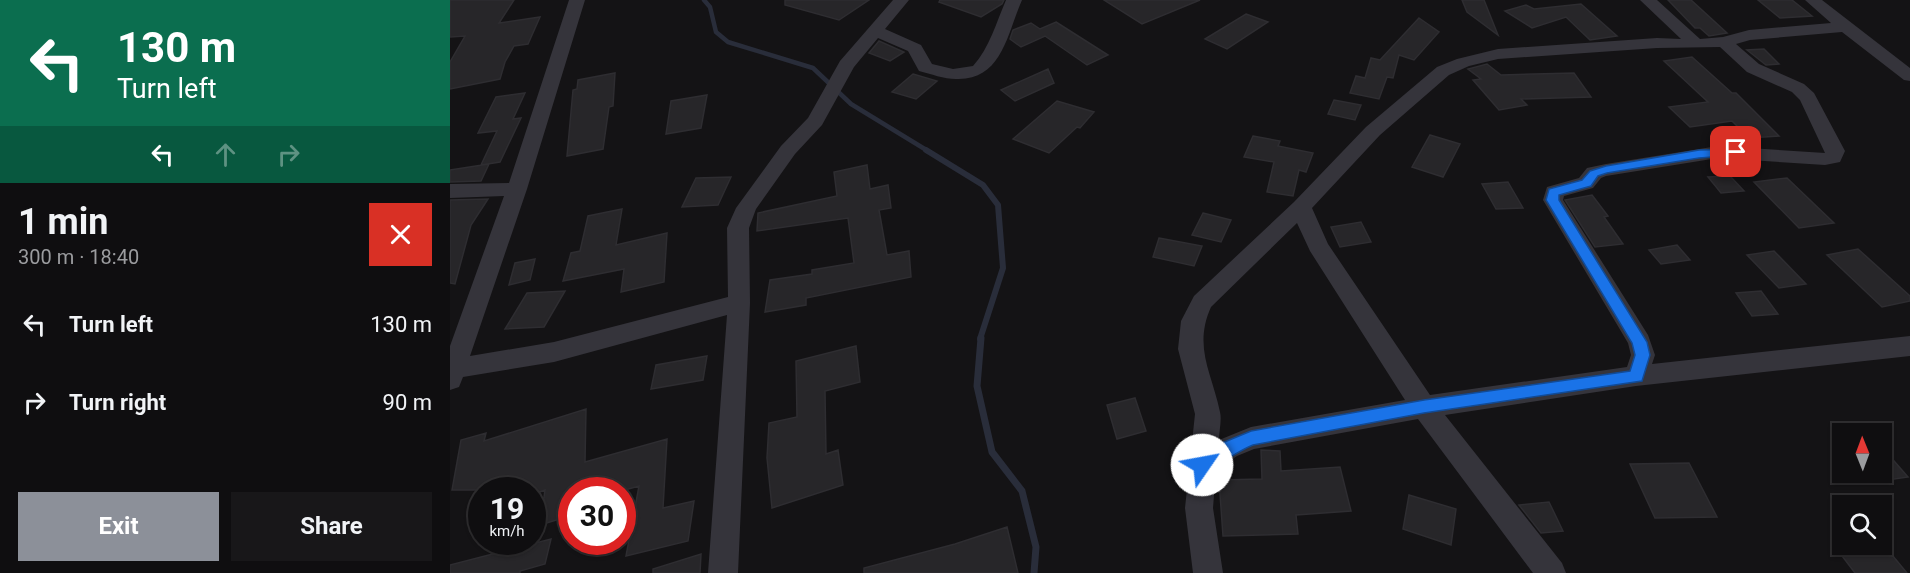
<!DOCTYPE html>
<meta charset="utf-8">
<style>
:root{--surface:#0f0e10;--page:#181719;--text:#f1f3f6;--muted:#9b9c9f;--line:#2f2e30;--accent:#8c9099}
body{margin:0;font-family:Roboto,sans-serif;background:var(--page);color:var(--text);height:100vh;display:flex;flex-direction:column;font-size:22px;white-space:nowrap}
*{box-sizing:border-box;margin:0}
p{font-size:20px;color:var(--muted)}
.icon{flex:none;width:33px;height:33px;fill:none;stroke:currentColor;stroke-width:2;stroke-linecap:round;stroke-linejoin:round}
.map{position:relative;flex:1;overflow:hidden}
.panel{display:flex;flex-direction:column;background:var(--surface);width:450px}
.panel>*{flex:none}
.guide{background:#0b6e4f;color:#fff;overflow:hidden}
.needle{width:39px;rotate:359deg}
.fabs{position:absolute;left:1382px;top:423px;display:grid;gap:12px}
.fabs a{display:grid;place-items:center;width:60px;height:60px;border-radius:0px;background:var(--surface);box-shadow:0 2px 4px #0004,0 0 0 2px var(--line);font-size:30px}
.speed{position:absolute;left:18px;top:477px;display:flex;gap:12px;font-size:30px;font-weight:700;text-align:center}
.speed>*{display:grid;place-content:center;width:78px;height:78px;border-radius:50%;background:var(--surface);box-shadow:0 2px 4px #0004,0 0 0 2px var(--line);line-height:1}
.speed small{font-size:15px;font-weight:400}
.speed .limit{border:9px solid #d22;background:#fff;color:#111}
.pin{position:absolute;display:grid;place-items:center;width:51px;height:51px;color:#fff;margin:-26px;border-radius:12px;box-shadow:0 3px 9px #0006}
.me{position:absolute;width:66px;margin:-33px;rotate:57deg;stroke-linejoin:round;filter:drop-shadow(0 0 4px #0008)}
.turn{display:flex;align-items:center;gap:21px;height:126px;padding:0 18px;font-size:27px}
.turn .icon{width:78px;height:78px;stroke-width:2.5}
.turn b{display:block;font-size:42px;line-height:51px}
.lanes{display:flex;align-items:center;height:57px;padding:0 18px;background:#0003;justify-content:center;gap:30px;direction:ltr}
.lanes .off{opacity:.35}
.round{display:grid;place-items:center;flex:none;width:63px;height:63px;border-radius:0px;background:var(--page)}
.head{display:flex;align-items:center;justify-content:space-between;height:102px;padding:0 18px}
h1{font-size:36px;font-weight:700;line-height:45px}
.cta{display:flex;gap:12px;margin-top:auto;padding:12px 18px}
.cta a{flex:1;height:69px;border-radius:0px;background:var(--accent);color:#fff;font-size:24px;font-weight:700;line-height:69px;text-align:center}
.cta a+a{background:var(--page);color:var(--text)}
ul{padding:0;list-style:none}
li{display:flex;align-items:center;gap:18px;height:78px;padding:0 18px}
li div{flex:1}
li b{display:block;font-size:22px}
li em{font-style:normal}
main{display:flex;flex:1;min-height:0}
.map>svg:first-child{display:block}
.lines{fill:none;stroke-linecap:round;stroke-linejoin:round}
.stream-far2{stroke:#292d3a;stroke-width:4.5}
.stream-far1{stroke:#292d3a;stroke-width:6}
.stream{stroke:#292d3a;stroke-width:7}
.building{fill:#272629;stroke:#2e2d31;stroke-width:1.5}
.street{fill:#35343b;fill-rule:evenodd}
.route{fill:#1a73e8;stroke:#114b97;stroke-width:1.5}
</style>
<main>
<section class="panel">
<div class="guide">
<div class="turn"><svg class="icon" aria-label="left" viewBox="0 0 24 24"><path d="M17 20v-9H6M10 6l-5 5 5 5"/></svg><div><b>130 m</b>Turn left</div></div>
<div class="lanes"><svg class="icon" aria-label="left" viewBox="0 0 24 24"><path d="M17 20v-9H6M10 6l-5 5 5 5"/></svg><svg class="icon off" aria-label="ahead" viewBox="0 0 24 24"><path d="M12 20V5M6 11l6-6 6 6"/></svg><svg class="icon off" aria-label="right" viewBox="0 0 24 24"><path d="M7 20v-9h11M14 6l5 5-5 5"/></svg></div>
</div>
<div class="head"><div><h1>1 min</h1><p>300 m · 18:40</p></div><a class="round" style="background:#d93025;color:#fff"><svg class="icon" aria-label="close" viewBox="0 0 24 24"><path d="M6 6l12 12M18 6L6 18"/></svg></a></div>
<ul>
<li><svg class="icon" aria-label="left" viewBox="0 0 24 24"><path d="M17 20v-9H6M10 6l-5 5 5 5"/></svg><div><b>Turn left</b></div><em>130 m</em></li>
<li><svg class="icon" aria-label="right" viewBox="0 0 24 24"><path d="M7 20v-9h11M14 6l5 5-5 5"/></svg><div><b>Turn right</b></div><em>90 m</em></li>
</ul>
<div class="cta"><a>Exit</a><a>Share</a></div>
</section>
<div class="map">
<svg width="1460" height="573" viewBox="0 0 1460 573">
<rect width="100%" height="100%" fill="#141315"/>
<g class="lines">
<path class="stream-far2" d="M254,0l6,7 6,25 12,10 85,26 38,36 77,47"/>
<path class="stream-far1" d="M476,150l57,35 15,20 5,63 -23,71"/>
<path class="stream" d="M531,338l-4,48 15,66 30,39 14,56 -2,26"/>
</g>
<path class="building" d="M0,0h64l-15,23 41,-6 -12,27 -14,2 -9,16 -5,17 -50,10v-27l15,-26 -15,1z
M335,0h84l-30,20 -54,-15z
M490,0h64l-2,4 -21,13 -42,-15z
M654,0h96l-58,24z
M1012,0h22l14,35 -31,-23z
M1218,0h23l36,33 -18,3 -9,-8h-5z
M1308,0h34l20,16 -32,2z
M1131,4l36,32 -27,4 -24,-23 -34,11 -27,-17 21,-6 8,4z
M796,14l22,8 -41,27 -22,-10z
M969,18l20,14 -25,28 -15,-5 -6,23 -6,-1 -8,22 -29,-6 6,-17 9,2 6,-20 9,2z
M606,22l52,33 -21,10 -42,-29 -24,11 -11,-8 3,-9 18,-7 9,6z
M429,41l25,11 -14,9 -21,-8z
M1314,49l15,15 -13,1 -19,-15z
M1242,57l40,36h4l43,43 -30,2 -17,-17 -42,6 -21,-20 39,-5 -44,-41z
M1037,64l14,11 73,-2 17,24 -70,2 6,6 -28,5 -26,-30 8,-1 -13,-10z
M598,69l6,14 -39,18 -14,-11z
M165,73l-2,33 -4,1 -6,42 -36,7 6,-66 4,-1 1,-9z
M463,74l24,7 -21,18 -24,-7z
M75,93l-12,26 8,-1 -21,44 -19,3 16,-34 -19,2 18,-36z
M257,95l-6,33 -35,6 5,-33z
M884,100l27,5 -6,15 -27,-6z
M607,101l37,11 -14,16 -3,-1 -28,26 -36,-14z
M980,135l30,9 -17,33 -31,-10z
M803,136l27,5 -2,5 35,7 -7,19 -7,-2 -6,26 -26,-4 7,-30 -30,-5z
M39,164l-8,17 -31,1v-12z
M417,165l3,24 18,-4 3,23 -12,2 8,45 22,-4 2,26 -105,21v7l-41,7 5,-32 42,-6v-4l42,-7 -6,-45 -91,13 1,-18 79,-17 -3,-24z
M1280,176l14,15 -23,2 -13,-16z
M281,177l-13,28 -36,2 14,-29z
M1337,178l47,45 -35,5 -45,-46z
M1058,182l15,26 -27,1 -14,-25z
M1142,195l16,21 -4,1 19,27 -28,3 -30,-47z
M38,199l-17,26 -16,59 -5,-1v-83z
M172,209l-6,36 51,-12 -3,49 -43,10 3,-23 -61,12 8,-28 9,-2 8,-35z
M753,213l28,7 -10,22 -29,-7z
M911,222l10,20 -31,5 -9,-20z
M709,238l43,8 -8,20 -41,-9z
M1227,245l13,15 -29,4 -12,-14z
M1408,249l52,47v5l-28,6 -55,-52z
M1324,251l32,33 -27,4 -32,-33z
M85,259l-5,21 -21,5 6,-22z
M115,291l-21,36 -39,2 22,-36z
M1311,291l17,23 -26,2 -16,-23z
M406,346l4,36 -35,9 1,63 12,-4 5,35 -71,23 -5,-50 2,-35 28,-6 -1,-56z
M257,356l-4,24 -52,9 5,-24z
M685,398l11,33 -29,8 -10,-34z
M136,409l-1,53 82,-23 -4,69 31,-7 -6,40 -62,15 13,-70 -14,4h-53l-2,26 -30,9 5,-35 -13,5v-5h-80l9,-50 25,-7 -2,8z
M1431,446l27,31 -27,4z
M811,450l19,1 1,20 59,-4 11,44 -55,4 2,19 -75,2 -4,-56 43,-1z
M1239,463l28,54 -62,1 -25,-54z
M959,495l47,14 -5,36 -48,-16z
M1099,502l14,29 -22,2 -22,-28z
M557,527l11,46h-154v-5l91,-24z
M101,539l-6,25 -25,7v2h-70v-8z
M1403,544h30l24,29h-52l-19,-25z
M251,554l-1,19h-47v-4z"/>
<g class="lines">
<path class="street" d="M119,0h16l-58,189 -57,167 84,-14 174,-45 -1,-69 9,-20 45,-62 27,-28 32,-57 53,-61h16l-24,29 36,16 11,19 21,5 20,-3c17,-19 23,-43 33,-66h16c-15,34 -20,81 -66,79 -12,0 -25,-5 -37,-8l-11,-20 -30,-13 -24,29 -32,58 -27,29 -39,55 -7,19 1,75 -12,270h-30l19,-258 -173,47 -91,15 -4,10 -9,3v-44l54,-150 -54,2v-14l59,-1z
M1190,0h17l43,39 23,-2 26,-7 82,-7 -26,-23h17l88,68v13l-6,-1 -62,-48 -92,8 -14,4 23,20 45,20 10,9 31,58 -5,11 -15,3 -107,-7 -112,18 -5,2 -8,10 -29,8 -1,4 85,135 7,20 -3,9 258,-28v20l-274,30 -191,29 117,148 4,10h-33l-115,-154 -164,30 -17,7 -21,14 -3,38 10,65h-30l-8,-65 10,-94 -17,-65 3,-28 13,-25 100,-94 72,-75 71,-60 20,-8 41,-10 159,-11 24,1zM1270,47l27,25 45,20 8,8 25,53 -107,-7 -112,18 -19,4 -8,10 -32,9 -4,13 85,143 3,12 -4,12 -197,28 -102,-151 -16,-36 68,-73 69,-60 20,-9 29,-7 159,-11zM847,223l13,28 95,149 -154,27 -32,13c0,-9 3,-20 1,-28 -8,-39 -27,-65 -9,-105z"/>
</g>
<path class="route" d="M1286,149l6,3 -1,3 -42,3 -92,15 -9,3 -7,10 -32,9v5l88,142 3,13 -8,26 -218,32 -171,32c-18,7 -33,21 -51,27l-6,-2 -2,-5 2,-5 26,-17 29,-12 173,-31 206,-29 5,-16 -3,-12 -86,-143 3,-11 33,-9 8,-9 16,-5 93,-16z"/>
</svg>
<div class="fabs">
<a><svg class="needle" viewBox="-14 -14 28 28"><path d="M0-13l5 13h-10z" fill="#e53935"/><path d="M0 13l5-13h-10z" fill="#9b9c9f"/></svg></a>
<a><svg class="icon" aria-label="search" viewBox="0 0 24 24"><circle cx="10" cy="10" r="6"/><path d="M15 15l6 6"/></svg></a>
</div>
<div class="speed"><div>19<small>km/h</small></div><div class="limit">30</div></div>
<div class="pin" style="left:1286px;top:152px;background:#d93025"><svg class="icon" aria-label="arrive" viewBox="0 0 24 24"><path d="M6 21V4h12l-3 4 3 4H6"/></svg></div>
<svg class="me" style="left:752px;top:465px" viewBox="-20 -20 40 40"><circle r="19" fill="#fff"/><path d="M0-13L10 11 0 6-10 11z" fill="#1a73e8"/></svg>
</div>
</main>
